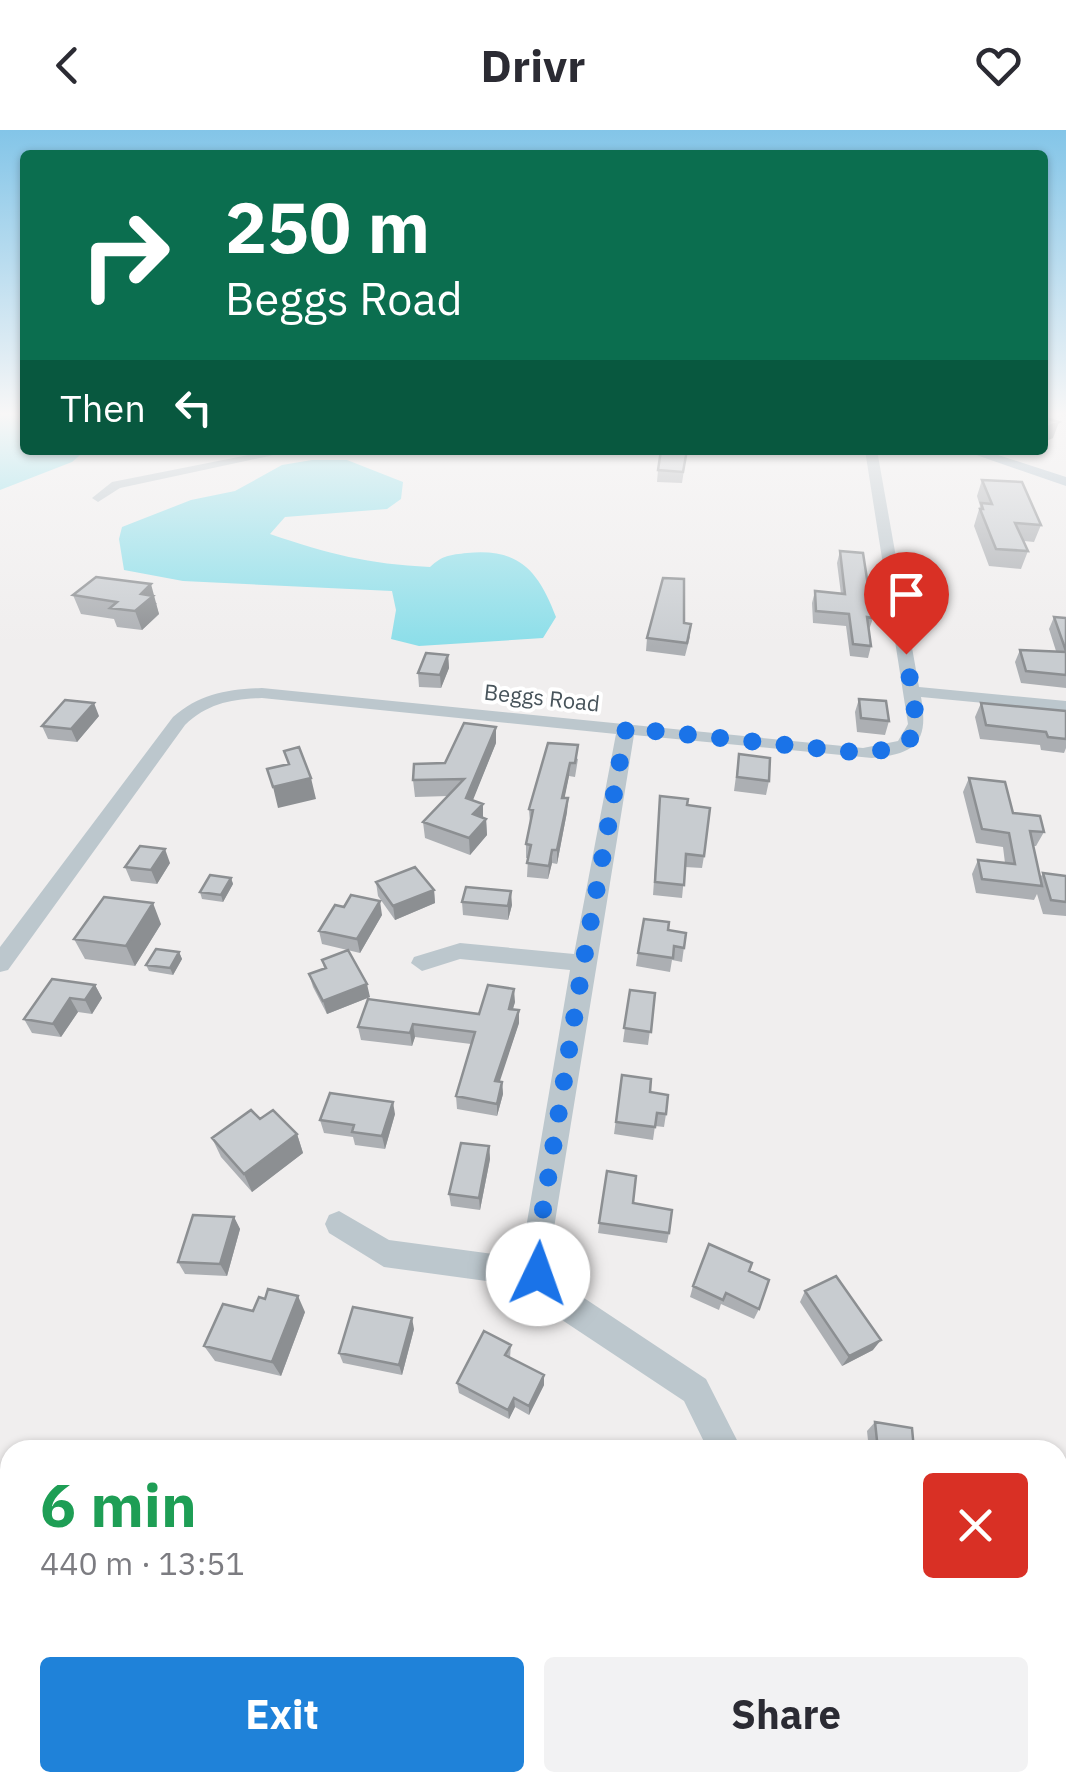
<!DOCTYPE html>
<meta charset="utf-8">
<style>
:root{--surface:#fff;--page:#f2f2f3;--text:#2b2b33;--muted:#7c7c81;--accent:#1f82d9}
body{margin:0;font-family:"IBM Plex Sans",sans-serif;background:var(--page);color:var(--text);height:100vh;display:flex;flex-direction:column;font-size:38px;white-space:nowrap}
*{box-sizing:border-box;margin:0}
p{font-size:32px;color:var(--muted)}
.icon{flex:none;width:55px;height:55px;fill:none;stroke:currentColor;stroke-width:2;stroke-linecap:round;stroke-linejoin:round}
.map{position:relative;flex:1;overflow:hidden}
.sheet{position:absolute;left:0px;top:1310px;width:1068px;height:352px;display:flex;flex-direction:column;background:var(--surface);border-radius:30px 30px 0 0;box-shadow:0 2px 8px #0004}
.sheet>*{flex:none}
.hud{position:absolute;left:20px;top:20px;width:1028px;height:305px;border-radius:10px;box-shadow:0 2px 8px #0004;background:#0b6e4f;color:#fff;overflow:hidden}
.pin{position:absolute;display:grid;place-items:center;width:85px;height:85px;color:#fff;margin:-102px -42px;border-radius:50% 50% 50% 0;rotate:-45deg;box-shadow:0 0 10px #0007}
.pin .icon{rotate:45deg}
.me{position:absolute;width:110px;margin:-55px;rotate:3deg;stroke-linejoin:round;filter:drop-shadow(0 0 8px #0008)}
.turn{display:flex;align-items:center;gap:35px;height:210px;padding:0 40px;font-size:45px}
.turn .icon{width:130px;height:130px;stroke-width:2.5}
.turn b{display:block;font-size:70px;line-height:85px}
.then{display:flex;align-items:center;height:95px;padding:0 40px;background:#0003;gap:20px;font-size:38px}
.round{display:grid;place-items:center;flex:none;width:105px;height:105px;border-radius:10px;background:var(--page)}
.summary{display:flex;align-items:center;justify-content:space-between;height:170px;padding:0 40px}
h1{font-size:60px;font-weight:700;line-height:75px;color:#1e9e55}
.action{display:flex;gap:20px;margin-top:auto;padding:20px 40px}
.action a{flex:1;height:115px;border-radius:10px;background:var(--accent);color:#fff;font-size:40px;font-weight:700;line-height:115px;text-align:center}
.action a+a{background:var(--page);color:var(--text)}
header{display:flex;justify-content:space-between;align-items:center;height:130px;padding:0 40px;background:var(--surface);font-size:45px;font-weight:700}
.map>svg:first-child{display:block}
.water{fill:#8bdee9}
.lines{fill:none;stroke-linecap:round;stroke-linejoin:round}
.minor{fill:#bcc7cd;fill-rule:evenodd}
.major{fill:#aec0cc;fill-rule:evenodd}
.rail{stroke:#b0b4b8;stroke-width:4}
.wall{fill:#acafb3}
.shaded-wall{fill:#8c8f92}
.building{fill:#c8ccd0;stroke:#8c8f92;stroke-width:2.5}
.route{stroke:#1a73e8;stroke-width:18;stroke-dasharray:0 32.4}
.labels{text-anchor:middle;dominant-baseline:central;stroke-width:8;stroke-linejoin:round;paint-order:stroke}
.far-street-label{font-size:22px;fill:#47535a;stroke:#fff}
</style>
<header><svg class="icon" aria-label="back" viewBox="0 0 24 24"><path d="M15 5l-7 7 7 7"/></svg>Drivr<svg class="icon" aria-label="heart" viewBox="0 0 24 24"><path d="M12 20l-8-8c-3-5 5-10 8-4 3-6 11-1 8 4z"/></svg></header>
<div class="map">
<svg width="1066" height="1662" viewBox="0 0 1066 1662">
<rect width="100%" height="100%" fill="#f0eeee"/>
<path class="water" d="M0,284h25v36h61l-14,12 -72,28z
M312,330h35l56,22 -2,17 -14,10 -102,8 -15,17c59,20 98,30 160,33 13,-12 20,-12 37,-14 52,-5 71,17 89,64l-13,21 -124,8 -28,-7 5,-29 -4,-19 -209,-10 -59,-11 -5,-31 3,-12 69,-27 44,-9 47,-26z"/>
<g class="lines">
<path class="minor" d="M274,320h23l-177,38 -22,14 -6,-4 20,-16z
M865,320h12l42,237 147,14v10l-145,-14c8,44 -4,57 -49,61l-238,-23 -80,493 -1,41 25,25 128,85 36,71h-34l-24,-49 -128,-85 -26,-29 -146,-20 -55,-34 -4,-9 4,-9 10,-4 50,29 135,18 2,-30 44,-258 -110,-11 -38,12 -11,-8 3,-6 46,-14 114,11 42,-220 -354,-36c-30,1 -54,5 -77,27l-177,245 -8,2v-25l173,-230c26,-23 55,-28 89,-29l601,60 35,-7 10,-17z
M693,1652h40l2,10h-40z"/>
<path class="major" d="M962,320h21l83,27v9z"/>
<path class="rail" d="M1061,284l5,1"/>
</g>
<path class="wall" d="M687,320l-5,33 -25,-1 1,-12z
M982,350l59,45 -7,17 -10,-1 4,10 -7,18 -32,-3 -15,-40 6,-20 -3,-10z
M840,421l33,67 -4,12 2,16 -3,12 -18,-2 -4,-30 -33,-3 -1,-20 3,-12 26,3 -4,-31z
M73,465l84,8 -1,2 3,9 -17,16 -25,-3 -3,-8 -33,-5z
M1054,487l12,1v70l-45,-5 -6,-21 5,-12 36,1 -7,-22z
M684,493l6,14 -5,19 -39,-5 1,-13z
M448,525l1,13 -8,20 -22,-1 -1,-14z
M859,569l30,22 -4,14 -28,-3 -2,-20z
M981,573l85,8v37l-2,5 -23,-3 -1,-5 -60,-6 -5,-22z
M99,586l-22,26 -29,-3 -6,-13z
M496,613l-24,58 11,17 3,1 1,16 -17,20 -45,-17 -2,-16 25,-26 -33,1 -2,-17 32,-17z
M548,613l30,16 -3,18 -6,-1 -5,22h4l-1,14 -10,52 -5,-1 -4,16 -21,-2 1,-19h-2v-14l4,-21 -1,-14z
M739,624l30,27 -3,14 -32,-4z
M969,648l44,35 31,19 -8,14h-3l7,32 3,-5 23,3v40l-23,-2 -6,-20 -3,6 -58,-7 -4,-19 6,-14 27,3 -2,-16 -27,-4 -13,-51z
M660,666l27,9 17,51 -2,12 -17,-1 -3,31 -29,-3z
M170,733l-13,21 -26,-3 -6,-14z
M231,748l2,6 -10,18 -21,-3 -2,-7z
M376,752l58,8 1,13 -40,17 -17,-24z
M462,772l50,3 -4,15 -45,-5z
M382,785l-22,38 -38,-9 -3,-13z
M161,794l-26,42 -50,-7 -11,-20z
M668,800l18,3 -4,29 -10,-2 -2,12 -34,-6 2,-13z
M179,822l3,7 -9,16 -24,-4 -3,-6z
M322,830l48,37 -43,17 -14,-27 -4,-13 15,-6z
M95,855l7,13 -10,16 -14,-2 -17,25 -29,-4 -8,-14z
M630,860l25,3 -7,52 -25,-3z
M515,872l-2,7 6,1v13l-20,58 3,1 1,12 -6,22 -40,-7 -1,-13 15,-52 -56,-7 -3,9 -51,-6 -3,-13 121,-13z
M622,945l28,17 16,22 -2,13 -9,-1 -2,14 -39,-6z
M395,984l-10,35 -30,-4 -2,-8 -29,-4 -4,-13z
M260,989l37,15 6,19 -51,39 -31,-35 -9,-19z
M489,1016l1,13 -10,51 -29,-4 -2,-12z
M607,1041l26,32 36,30 -2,10 -69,-10z
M234,1087l6,12 -13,47 -42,-2 -7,-12z
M749,1141l10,38 -5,10 -33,-15 -2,6 -29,-13 3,-11z
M805,1161l68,59 -31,16 -42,-64z
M253,1181l52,1 -24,64 -66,-15 -11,-15z
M414,1199l-12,46 -59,-12 -4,-10z
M511,1215l-1,13 34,27 -15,30 -14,-8 -6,12 -50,-26 -2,-10z
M875,1292l39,28h-45l-2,-19z
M816,1652h72v10h-66l-6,-1z
M972,1652h86l8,10h-93z"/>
<path class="shaded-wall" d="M1059,292l-6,16 -11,5v-13z
M151,454l8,30 -17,16 -7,-19 6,-17z
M448,525l1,13 -8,20 -1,-13z
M94,573l5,13 -22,26 -6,-13z
M496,597v16l-29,72 -1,-17z
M570,633l-1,13 -7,35v-13z
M311,648l5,21 -38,9 -5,-21z
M568,668l-1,14 -10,52v-14z
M483,674v16l-10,-6z
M486,689l1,16 -17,20 -1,-17z
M165,719l5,14 -13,21 -6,-14z
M552,720v13l-4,16 1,-13z
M231,748l2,6 -10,18 -2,-7z
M434,760l1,13 -40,17 -2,-14z
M511,761l1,14 -4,15v-14z
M380,771l2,14 -22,38 -3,-14z
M153,773l8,21 -26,42 -9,-20z
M179,822l3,7 -9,16 -3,-7z
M367,854l3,13 -43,17 -4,-13z
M95,855l7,13 -10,16 -7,-14z
M514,859l1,13 -6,19v-12z
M70,868l8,14 -17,25 -8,-13z
M519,880v13l-23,70 -1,-12z
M413,894l2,13 -3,9 -2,-13z
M502,952l1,12 -6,22v-12z
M393,972l2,12 -10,35 -3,-13z
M297,1004l6,19 -51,39 -8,-18z
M489,1016l1,13 -10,51 -1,-12z
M234,1087l6,12 -13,47 -7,-12z
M298,1166l7,16 -24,64 -9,-14z
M412,1188l2,11 -12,46 -3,-10z
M881,1210l-8,10 -31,16 7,-10z
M544,1245v10l-15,30v-9z
M514,1268l1,9 -6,12 -1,-9z"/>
<path class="building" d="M1042,287l17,5 -17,8z
M661,320h26l-4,22 -25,-2z
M982,350l40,2 19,43 -26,-2 13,28 -32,-2 -16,-40h3l-2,-6 11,1z
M840,421l23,2 10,65 -6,-1 4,29 -18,-2 -4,-30 -33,-3 -1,-20 30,3z
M96,447l55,7 -10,10 12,2 -18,15 -25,-3 7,-6 -44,-7z
M663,448l21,1v44l7,1 -4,19 -40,-5z
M1054,487l12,1v33z
M1020,520l46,2v23l-40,-4z
M426,523l22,2 -8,20 -22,-2z
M859,569l27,2 3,20 -28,-3z
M65,570l29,3 -23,26 -29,-3z
M981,573l85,8v28l-18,-2 -2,-5 -60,-7z
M464,593l32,4 -30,71 17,6 -10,10 13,5 -17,19 -46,-16 41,-43 -51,1 1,-16 31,-1z
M548,613l30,2 -3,18h-5l-8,35h6l-11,52h-5l-3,16 -22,-3 4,-18 -5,-1 7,-34 -4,-1z
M299,617l12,31 -38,9 -6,-18 22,-5 -5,-13z
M739,624l31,4 -1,23 -32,-4z
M969,648l36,4 8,31 27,3 4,16 -14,-1 12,55 -60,-7 -4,-19 37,4 -6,-31 -27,-4z
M660,666l28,3 -1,6 23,3 -6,48 -18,-2 -2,31 -29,-3z
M140,716l25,3 -14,21 -26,-3z
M415,737l19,23 -41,16 -17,-24z
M1043,743l23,3v26l-15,-2z
M210,745l21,3 -10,17 -21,-3z
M466,757l45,4 -3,15 -46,-4z
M351,765l29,6 -23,38 -38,-8 16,-26 9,2z
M104,767l49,6 -27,43 -52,-7z
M644,789l25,3 -1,8 18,3 -2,15 -10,-2 -1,12 -35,-5z
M156,819l23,3 -9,16 -24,-3z
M348,820l19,34 -44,17 -14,-27 17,-6 -4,-8z
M52,849l43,6 -10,15 -15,-2 -17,26 -29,-5z
M488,855l26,4 -5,20 10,1 -24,71 7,1 -5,22 -41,-8 19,-64 -62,-8 -3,9 -52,-6 10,-28 111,15z
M630,860l25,3 -4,39 -27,-4z
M622,945l29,4 -1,13 18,3 -2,19 -9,-1 -2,14 -39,-5z
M330,963l63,9 -11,34 -30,-4 2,-7 -34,-5z
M251,980l9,9 13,-9 24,24 -53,40 -32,-36z
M461,1013l28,3 -10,52 -30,-4z
M607,1041l29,5 -3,27 39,7 -3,23 -70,-10z
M193,1085l41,2 -14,47 -42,-2z
M709,1114l43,19 -3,8 20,9 -10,29 -33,-16 -3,7 -30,-14z
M836,1146l45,64 -32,16 -44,-65z
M268,1159l30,7 -26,66 -68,-16 19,-42 30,7 6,-14 6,2z
M353,1177l59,11 -13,47 -60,-12z
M484,1201l27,14 -6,10 39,20 -15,31 -15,-8 -6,12 -51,-27z
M875,1292l37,6 2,22h-36z
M1058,1630l8,2v30h-73l-1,-10h66z
M829,1652h59v10h-52l-7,-2z"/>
<linearGradient id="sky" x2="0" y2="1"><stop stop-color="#83c5e8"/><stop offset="0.55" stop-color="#f8f7f7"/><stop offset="1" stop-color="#f8f7f7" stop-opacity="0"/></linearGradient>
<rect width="1066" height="517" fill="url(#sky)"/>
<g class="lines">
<path class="route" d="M538,1144l2,-46 43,-264 43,-236 236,25 36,-5 18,-14 1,-10 -11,-70"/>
</g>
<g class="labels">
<g class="far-street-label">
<text transform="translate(542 567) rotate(6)">Beggs Road</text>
</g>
</g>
</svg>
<div class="pin" style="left:906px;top:524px;background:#d93025"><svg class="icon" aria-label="arrive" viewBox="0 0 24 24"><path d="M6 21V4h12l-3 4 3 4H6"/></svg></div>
<svg class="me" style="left:538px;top:1144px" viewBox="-20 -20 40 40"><circle r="19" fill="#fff"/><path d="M0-13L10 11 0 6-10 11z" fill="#1a73e8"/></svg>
<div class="hud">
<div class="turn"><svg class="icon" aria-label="right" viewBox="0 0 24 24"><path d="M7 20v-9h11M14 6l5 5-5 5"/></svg><div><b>250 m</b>Beggs Road</div></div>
<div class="then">Then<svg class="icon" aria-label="left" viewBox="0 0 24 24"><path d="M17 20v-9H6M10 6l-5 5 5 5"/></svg></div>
</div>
<section class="sheet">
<div class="summary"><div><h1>6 min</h1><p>440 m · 13:51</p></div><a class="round" style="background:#d93025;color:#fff"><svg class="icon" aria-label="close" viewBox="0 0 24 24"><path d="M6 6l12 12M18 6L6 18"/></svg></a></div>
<div class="action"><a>Exit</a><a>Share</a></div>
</section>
</div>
